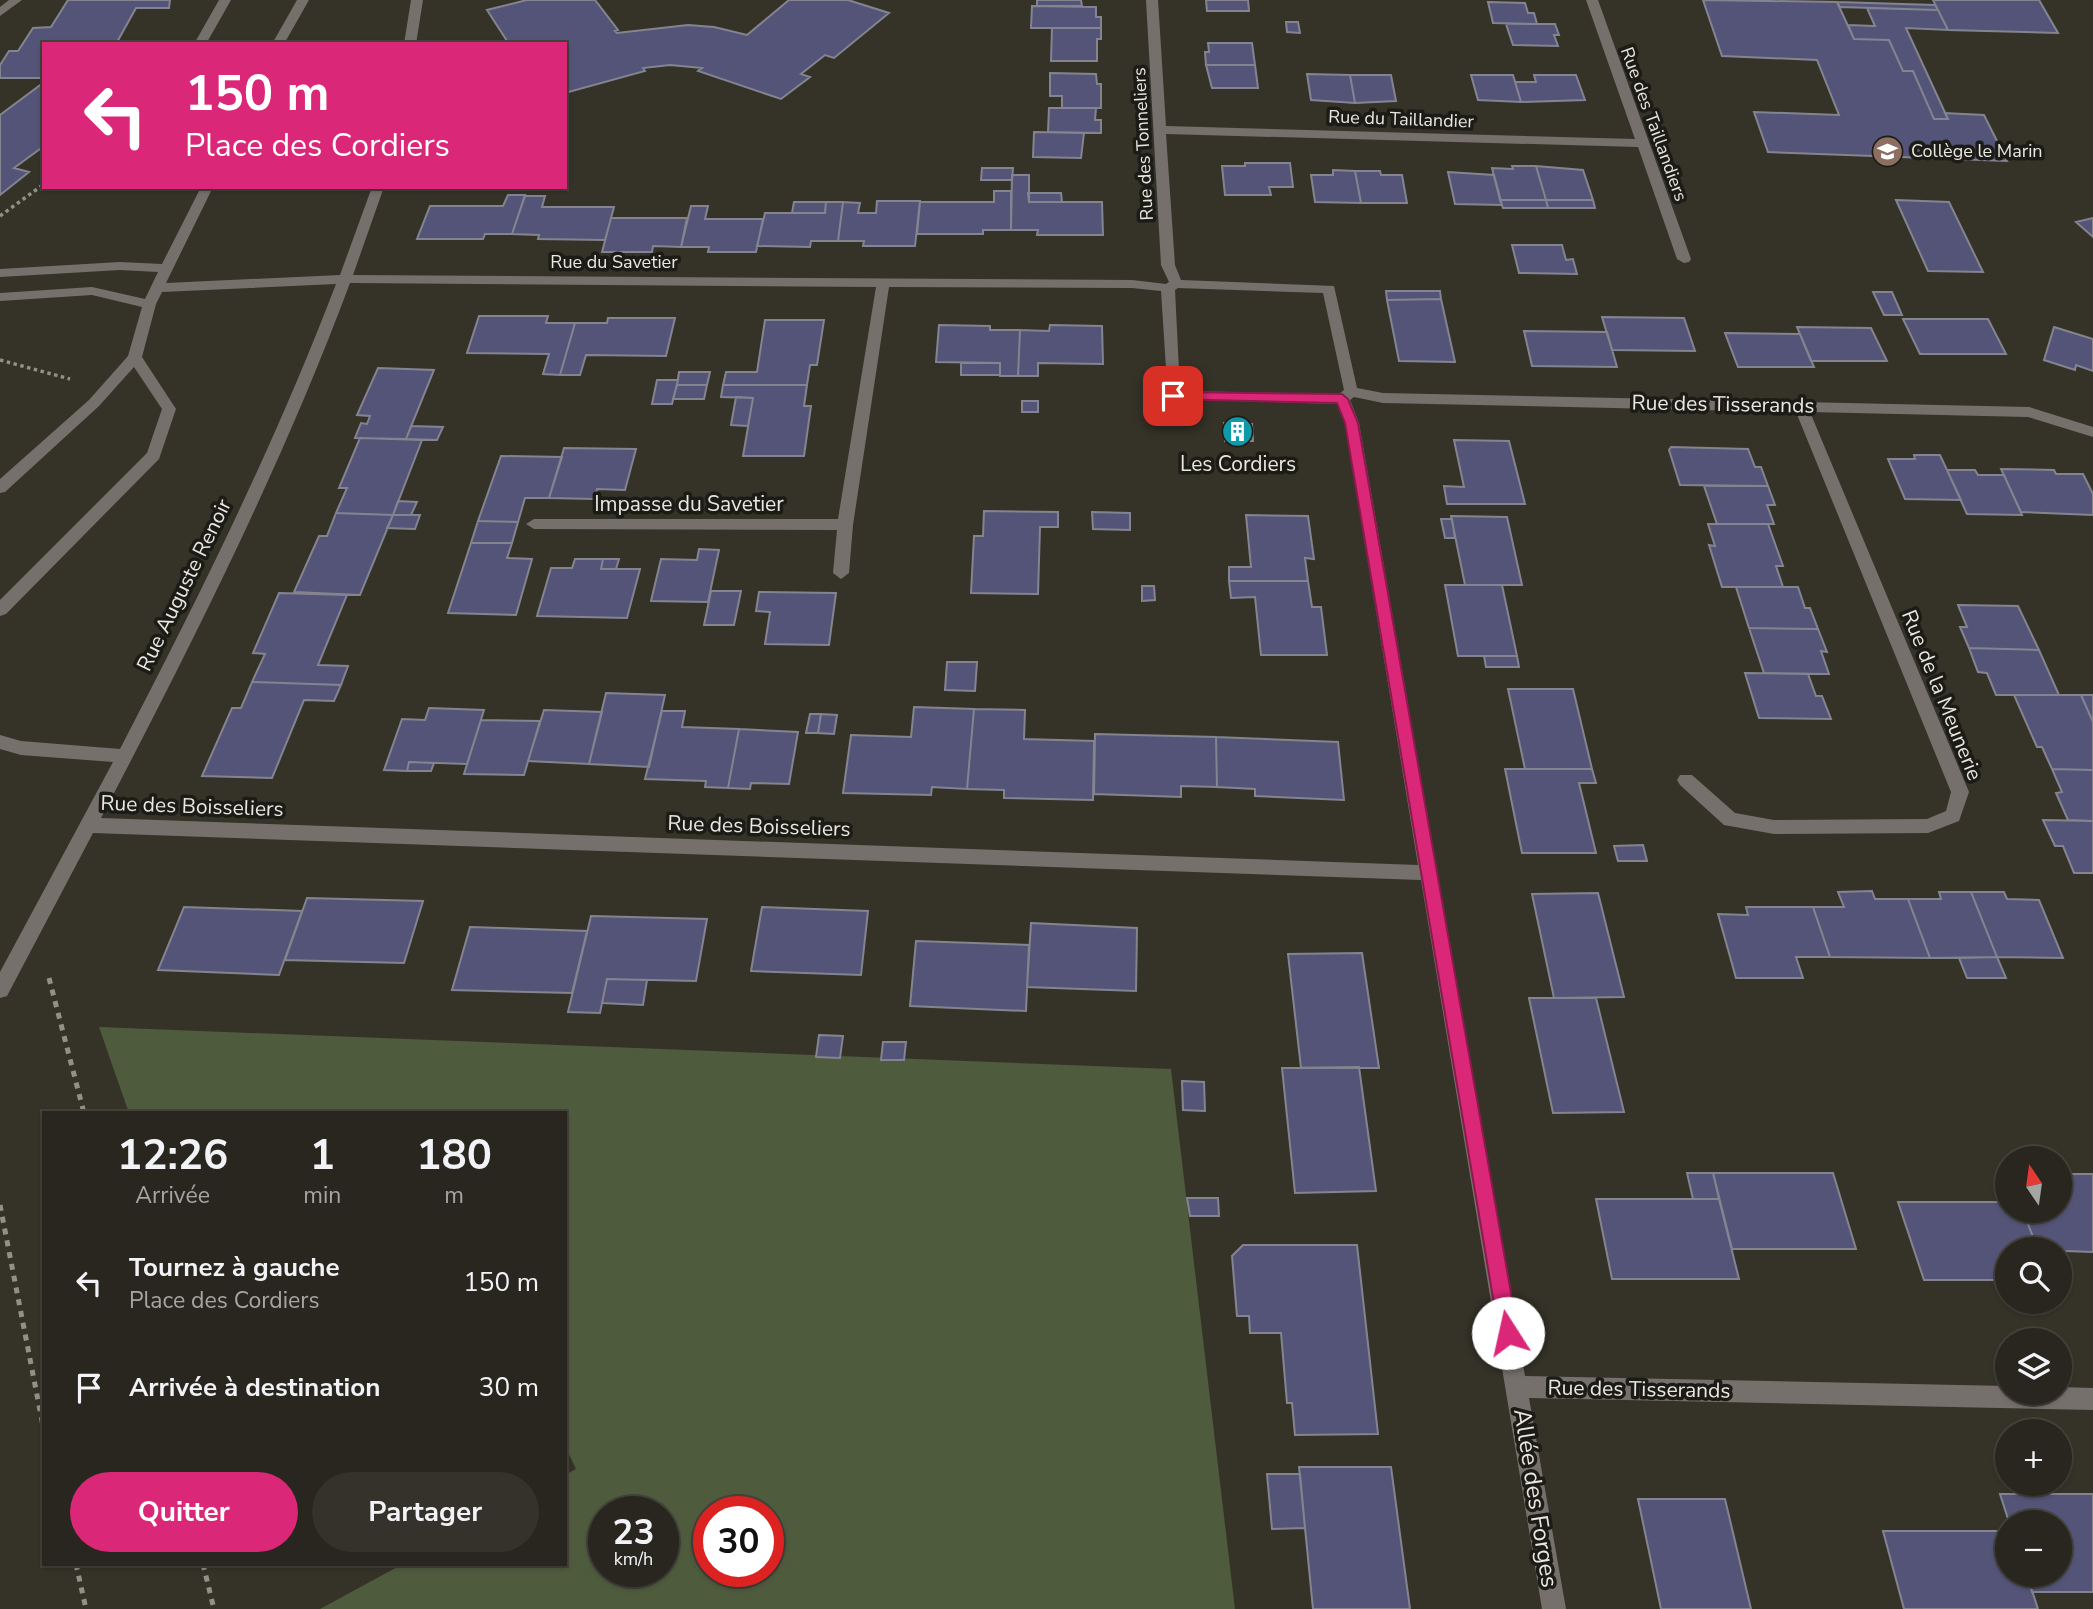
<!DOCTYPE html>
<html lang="fr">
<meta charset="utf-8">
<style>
:root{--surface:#28261e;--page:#34322b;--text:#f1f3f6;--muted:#a5a5a4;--line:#44433c;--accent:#db2777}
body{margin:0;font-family:"Nunito Sans",sans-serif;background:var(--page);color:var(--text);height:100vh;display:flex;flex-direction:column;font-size:26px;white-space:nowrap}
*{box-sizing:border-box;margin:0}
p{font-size:23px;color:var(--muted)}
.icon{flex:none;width:38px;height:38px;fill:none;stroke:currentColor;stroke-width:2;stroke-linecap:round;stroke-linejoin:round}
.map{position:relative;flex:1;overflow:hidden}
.side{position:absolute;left:42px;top:1111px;width:525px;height:455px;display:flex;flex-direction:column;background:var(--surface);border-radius:0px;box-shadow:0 2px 5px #0004,0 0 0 2px var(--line)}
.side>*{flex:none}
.guide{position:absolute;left:42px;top:42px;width:525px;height:147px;border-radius:0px;box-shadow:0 2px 5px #0004,0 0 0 2px var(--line);background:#db2777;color:#fff;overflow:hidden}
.needle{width:46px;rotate:347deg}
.fabs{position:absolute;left:1995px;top:1146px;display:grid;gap:14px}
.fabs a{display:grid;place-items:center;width:77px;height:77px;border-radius:50%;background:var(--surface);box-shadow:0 2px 5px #0004,0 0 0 2px var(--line);font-size:35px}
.speed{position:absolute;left:588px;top:1496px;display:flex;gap:14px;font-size:35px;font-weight:700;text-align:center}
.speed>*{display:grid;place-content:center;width:91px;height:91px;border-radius:50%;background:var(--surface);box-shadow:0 2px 5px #0004,0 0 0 2px var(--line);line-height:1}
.speed small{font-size:18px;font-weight:400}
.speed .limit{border:10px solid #d22;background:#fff;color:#111}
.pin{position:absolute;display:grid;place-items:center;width:60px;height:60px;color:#fff;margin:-30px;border-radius:14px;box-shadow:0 4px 10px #0006}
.me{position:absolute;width:77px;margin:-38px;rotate:350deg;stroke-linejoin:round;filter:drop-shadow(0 0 5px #0008)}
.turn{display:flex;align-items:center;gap:24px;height:147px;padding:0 28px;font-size:32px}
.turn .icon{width:91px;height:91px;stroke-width:2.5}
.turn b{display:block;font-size:49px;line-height:60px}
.eta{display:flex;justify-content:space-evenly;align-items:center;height:119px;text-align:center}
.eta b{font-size:42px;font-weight:700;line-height:49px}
.primary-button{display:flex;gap:14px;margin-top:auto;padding:14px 28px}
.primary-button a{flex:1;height:80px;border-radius:42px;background:var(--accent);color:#fff;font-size:28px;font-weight:700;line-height:80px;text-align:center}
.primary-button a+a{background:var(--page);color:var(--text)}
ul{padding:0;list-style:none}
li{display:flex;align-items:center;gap:21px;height:105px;padding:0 28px}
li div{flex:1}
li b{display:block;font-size:26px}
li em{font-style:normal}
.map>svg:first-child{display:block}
.green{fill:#4f5b3d;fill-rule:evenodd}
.building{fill:#535477;stroke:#848491;stroke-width:2}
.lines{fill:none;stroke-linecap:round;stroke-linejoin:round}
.path-far1{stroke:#929188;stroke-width:3.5;stroke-dasharray:3.5 3.5;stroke-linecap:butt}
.path{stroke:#929188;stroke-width:5;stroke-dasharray:6 6;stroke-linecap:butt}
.minor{fill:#76706d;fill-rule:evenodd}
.route{fill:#db2777;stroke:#8e194d;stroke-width:2}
.labels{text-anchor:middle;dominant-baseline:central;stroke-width:7;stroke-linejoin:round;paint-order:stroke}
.far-street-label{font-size:18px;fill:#e8e7e0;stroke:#1c1b16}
.far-poi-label{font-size:18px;fill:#e8e7e0;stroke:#1c1b16;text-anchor:start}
.street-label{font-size:21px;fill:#e8e7e0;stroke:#1c1b16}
.poi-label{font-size:21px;fill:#e8e7e0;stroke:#1c1b16}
.near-street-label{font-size:24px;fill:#e8e7e0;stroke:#1c1b16}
</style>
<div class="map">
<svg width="2093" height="1609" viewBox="0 0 2093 1609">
<rect width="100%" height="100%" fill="#353328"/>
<path class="green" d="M99,1027l1072,42 64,540h-915l81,-44 164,-1v-89l11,-6 -11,-23v-333h-436zM604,1512h59v60h-59zM709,1512h59v60h-59z"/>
<path class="building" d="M68,0h102l-1,8h-33l-20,36h-72v34h-44v-13l9,-14h9l15,-23 18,-1z
M527,0h68l23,30 -3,1 2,2 71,-8 26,2 33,8 42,-35h59l41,13 -55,45 -9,-3 -24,19 9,3 -29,22 -83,-28 4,-3 -32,-3 -27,3 2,3 -80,22v-49h-56l-22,-34z
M1037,0h44l1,6h-45z
M1206,0h42l1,11h-42z
M1703,0l134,2 17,37 35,1 14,31h10l21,48h14l-3,-6 39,2 23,46 -239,-9 -14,-40 85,3 -22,-55 -95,-4z
M1933,0h106l19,33 -110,-3z
M1488,2l37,1 3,10h6l3,11 -44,-1z
M1837,2l98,3 3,5 -98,-3z
M1032,6l64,1v10h5v11h-70z
M1867,8l71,2 10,20 -42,-2 42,91h-14l-21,-48h-10l-14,-31 -35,-1 -6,-14 27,1z
M1286,22h12l2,11 -13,-1z
M1506,24h49l4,11h-5l4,11 -45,-1z
M1052,28h49v11h-4v22h-46z
M1208,43h44l3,22h-49l-1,-13h4z
M1206,65h49l3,23h-46z
M1050,73l46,1 1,10h4v24h-39v-12h-12z
M1307,74l43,1 5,28 -44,-3z
M1350,75h41l5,26 -41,2z
M1471,75h42l8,27 -43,-2z
M1534,75h42l9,25 -64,2 -6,-20h21z
M43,83l1,63 -30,22 15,4 -29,23v-80z
M1049,108h47l-1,12h6v13l-53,-1z
M1034,132l50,1 -3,25 -48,-1z
M1245,163h45l3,24h-24l2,8h-46l-3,-29h23z
M1512,166h24l10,34h-46l-8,-32 21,1z
M1536,166l47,4 10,30h-47z
M982,168h31l-1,12h-31z
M1333,170l22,1 6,32 -46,-1 -4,-27h22z
M1355,171h25l1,4h21l5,28h-46z
M1448,172l46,3 8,30 -47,-1z
M1012,175h17v27h73l1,33h-66l1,-5h-27z
M994,191h17v39h-28v4h-66l3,-32h74z
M1028,193h33l1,9h-33z
M508,195h17l-13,39h-27l-2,5h-66l13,-33h73z
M525,196h20l-3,11h72l-9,33 -67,-1 1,-4 -27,-1z
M1500,200h46l2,8h-45z
M1546,200h47l2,8h-47z
M1896,200l53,2 34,70 -55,-1z
M877,201h43l-5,45h-52l1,-5h-26l5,-39 17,1 -2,10h18z
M794,202h32l-1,11h-33z
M826,202h17l-5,39h-27l-1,6 -53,-1 8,-33h60z
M691,206h17l-3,13h58l-7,33h-48l1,-5h-28z
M611,218h76l-6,29 -28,-1 -1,6h-50z
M2093,218v19l-17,-15z
M1512,245h50l4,15 7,-1 4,15 -58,-1z
M1386,291h54l1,8 -54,1z
M1873,292h19l10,23h-18z
M1441,299l14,63 -56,-1 -12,-61z
M479,316h69l-2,7h29l-15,52 -17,-1 6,-20 -82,-1z
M1602,317l82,1 11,33 -83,-1z
M608,318h67l-9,38 -80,-1 -6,20h-20l15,-52h32z
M1903,319h85l18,35h-86z
M765,320h59l-7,45h-7l-3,20h-84l3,-13h31z
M939,325l51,1v4h30l-2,46h-18v-13l-64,-1z
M1050,325l52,1 1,38 -65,-1v13h-20l2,-46 29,1z
M1797,327l74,1 16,33h-76z
M2054,327l39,12v32l-17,-6 -1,5 -31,-10z
M1524,331l83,1 10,35 -85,-1z
M1725,333l75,1 14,33h-76z
M961,363h39v12h-39z
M378,368l56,2 -28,69 -51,-1 6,-15 6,1 3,-8 -13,-1z
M679,372h31l-3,13h-30z
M657,380h21l-6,24h-20z
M677,385h30l-3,14h-31z
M723,385h84l-3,21h7l-7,50h-61l10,-58 -32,-1z
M736,397l17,1 -5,28 -17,-1z
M1022,401h16v11h-16z
M1224,423l28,1 1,17h-28z
M411,426l32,1 -6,13 -31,-1z
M360,438l62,2 -29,75 -57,-2 11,-25h-8z
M1454,440l55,1 16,63h-78l-3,-18 20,1z
M1671,447l77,2 7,18h6l7,19 -88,-1 -11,-35z
M564,448l72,1 -11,41 -28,-1 -2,10 -46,-1z
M1914,455h26l21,45 -56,-1 -17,-40h27z
M501,456l61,1 -13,41h-24l-7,24 -40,-1z
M2001,469l53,1 2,4h27l10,20v21l-72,-3z
M1947,470h28l3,5h26l18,40 -55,-1z
M1704,486h64l7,19h-8l7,19h-57z
M398,501l19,1 -6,13h-18z
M984,511l74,1v15h-18l-2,67 -67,-1 3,-57h9z
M1092,512l38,1v17l-37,-1z
M336,513l57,2 -33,80 -66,-3 25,-56h8z
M393,515h27l-5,14 -28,-1z
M1246,515l62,1 6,43 -9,-1 3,23h-79v-14h22z
M1451,516l56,1 15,68h-57z
M1441,519h11l3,19h-10z
M478,521l40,1 -6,21h-41z
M1708,524h60l15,42h-7l7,21h-61l-13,-42 6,1z
M471,543h41l-5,15 25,1 -16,56 -68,-2z
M699,549l20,1 -11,52 -57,-1 10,-42 36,1z
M575,559h28l-2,10h39l-13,49 -90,-2 14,-48h21z
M603,559h16l-3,10h-15z
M1229,581h79l4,26h9l6,48h-66l-6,-58 -24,1z
M1445,585h57l15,71h-59z
M1142,586h12l1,14 -13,1z
M1736,587h62l7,21h5l8,21 -69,-1z
M711,591h30l-7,34h-30z
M759,592l77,1 -7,52 -64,-1 5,-32 -14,-1z
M279,593l68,2 -29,70 30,1 -7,19 -89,-3 13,-28 -12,-1z
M1958,605l60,1 21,44 -70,-2 -9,-21h7z
M1749,628l69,1 9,23 -6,-1 8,23 -65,-1z
M1969,648l70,2 20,45h-63l-9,-22 -9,-1z
M1484,656h33l2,11h-33z
M947,662h30l-2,29 -30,-1z
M1745,673l63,1 8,22h6l9,23 -72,-1z
M252,682l89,3 -7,16 -30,-1 -32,78 -70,-2 30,-68h9z
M1508,689h65l19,80h-67z
M606,693l59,2 -16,72 -60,-3z
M2014,695h67l12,27v48l-41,-1 -10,-22h-5z
M2081,695h12v27z
M914,707l60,2 -7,80 -35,-2 -1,8 -88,-2 8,-58 60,2z
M429,708l55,2 -17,54 -58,-2 -2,9 -23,-1 18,-51 23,1z
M974,709l51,1 -1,29 70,2 -1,59 -89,-2v-8l-37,-1z
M544,710l58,2 -13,52 -61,-3z
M662,711h23l-3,16 57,2 -11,59 -23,-1 1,-6 -61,-2z
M810,714h11l-3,19h-12z
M821,714l16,1 -3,19 -16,-1z
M481,720l59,1 -16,54 -60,-1z
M739,729l59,3 -9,52 -38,-1 -1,6 -22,-1z
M1095,734l121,3 1,50 -36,-1v11l-87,-3z
M1216,737l122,5 6,58 -89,-4v-7l-38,-2z
M409,762l25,1 -3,8h-24z
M1505,769h87l4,14h-17l17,70h-74z
M2052,769l41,1v51l-25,-1 -12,-27 6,-1z
M2043,820l50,1v52h-19l-11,-27h-8z
M1643,845l4,16h-29l-4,-15z
M1872,891l3,8h33l22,59 -100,-1 -17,-50h31l-6,-15z
M1939,892h32l26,65 -67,1 -22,-59h33z
M1971,892h33l3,7 32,1 24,58 -66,-1z
M1598,893l26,104 -70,1 -22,-104z
M307,898l116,3 -19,62 -119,-3z
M184,907l118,4 -23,64 -121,-5z
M762,907l106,4 -7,64 -110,-4z
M1746,907h67l17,50h-34l7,21h-67l-18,-64 30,1z
M591,916l116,3 -11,62 -89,-2 -7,34 -32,-1z
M1031,923l106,5 -1,63 -109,-4z
M470,927l117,4 -15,62 -120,-3z
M916,941l113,4 -3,66 -116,-5z
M1362,953l17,115h-78l-13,-114z
M1997,957l9,21h-39l-8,-20z
M607,979l40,1 -4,25 -41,-2z
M1529,998h67l28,114 -71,1z
M819,1035l24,1 -3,22 -24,-1z
M883,1042h23l-2,18h-23z
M1359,1067l17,124 -81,2 -13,-125z
M1182,1081l22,1 1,29 -22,-1z
M1687,1173h26l6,26h-26z
M1713,1173h120l23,76h-124z
M2060,1174h33v78l-55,-2 -15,-39h37z
M1187,1198h31l1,18h-29z
M1596,1199h123l20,80h-127z
M1898,1202h109v9h16l15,39h-31v30h-83z
M1243,1245h114l21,189 -83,1 -3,-32h-5l-6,-70h-31l-1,-17h-12l-5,-60z
M1299,1467h92l19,142h-97z
M1267,1474h33l5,54 -33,1z
M2000,1494h93v98h-61l-5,-17h33v-53h-51z
M1638,1499h87l26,110h-90z
M1883,1531h124v44h20l11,34h-134z"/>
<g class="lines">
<path class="path-far1" d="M0,216l44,-32
M0,360l70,19"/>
<path class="path" d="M49,978l35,135
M0,1205l44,226
M76,1564l10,45
M203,1564l11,45"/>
<path class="minor" d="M9,0h13l-22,16v-9z
M219,0h12l-25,44h-12z
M297,0h12l-25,44h-12z
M411,0h12l-7,44h-12z
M1146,0h12l8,126 469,13 -49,-139h12l93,259 -2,3 -5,1 -7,-4 -39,-112 -472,-13 9,131 6,15 153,6 23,102 26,5 646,14 64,20v10l-65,-20 -218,-5 159,380 -10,29 -31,12 -154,1 -50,-9 -44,-40 -3,-5 3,-5h12l43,38 39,7 153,-1 19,-8 5,-19 -155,-380 -413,-9 -29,-6 -4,3 9,23 166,953 482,10v7h53v-6l33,1v22l-564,-12 37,211h-24l-121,-729 -1328,-47 -86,163 -7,2v-26l113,-210 -92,-7 -21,-6v-14l21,6 99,8c79,-152 155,-305 216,-465l-174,8 -6,12 -14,53 34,52 -17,50 -153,155 -6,2v-16l147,-147 15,-44 -28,-42 -35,39 -94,86 -5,1v-14l89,-79 39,-44 14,-49 -50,-12 -92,6v-8l92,-6 53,12 13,-27 -38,-2 -120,7v-8l120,-7 42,2 39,-77h12l-47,96 174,-8 32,-88h12l-31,88 779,5 34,4 3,-2 -8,-17zM350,283l526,4 -38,232h-304l-8,5 8,5 303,1 -4,43 8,6 8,-6 4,-48 36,-238 243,1 29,3 7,108 169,5 8,19 73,442 -1317,-47c90,-172 180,-350 249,-535zM1178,288l145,5 21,97 -5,4 -159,-3 -5,-101z"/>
</g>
<path class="route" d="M1173,392l169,2 6,5 10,24 160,910 -3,7 -7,3 -6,-3 -3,-7 -154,-910 -8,-20 -169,-4v-6z"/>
<defs>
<symbol id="school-disc" viewBox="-11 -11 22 22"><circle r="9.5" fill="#8d6e63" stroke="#1c1b16"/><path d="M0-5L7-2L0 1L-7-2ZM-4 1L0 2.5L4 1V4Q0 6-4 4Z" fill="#fff"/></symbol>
<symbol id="building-disc" viewBox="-11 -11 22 22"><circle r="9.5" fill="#0f9aa8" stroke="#1c1b16"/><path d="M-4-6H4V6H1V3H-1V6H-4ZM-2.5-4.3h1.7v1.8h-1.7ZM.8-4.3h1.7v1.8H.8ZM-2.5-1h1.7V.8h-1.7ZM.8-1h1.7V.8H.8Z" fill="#fff"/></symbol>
</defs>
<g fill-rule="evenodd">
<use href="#school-disc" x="1870" y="134" width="35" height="35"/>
<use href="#building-disc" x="1220" y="414" width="35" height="35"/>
</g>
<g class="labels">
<g class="far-street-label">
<text transform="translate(1401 119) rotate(2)">Rue du Taillandier</text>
<text transform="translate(1654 124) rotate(70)">Rue des Taillandiers</text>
<text transform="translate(1143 144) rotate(-93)">Rue des Tonneliers</text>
<text x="614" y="262">Rue du Savetier</text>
</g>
<g class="far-poi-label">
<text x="1911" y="151">Collège le Marin</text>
</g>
<g class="street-label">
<text transform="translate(1723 404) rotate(1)">Rue des Tisserands</text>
<text x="689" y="504">Impasse du Savetier</text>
<text transform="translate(184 585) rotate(-64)">Rue Auguste Renoir</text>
<text transform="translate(1942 695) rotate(68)">Rue de la Meunerie</text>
<text transform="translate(192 806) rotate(2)">Rue des Boisseliers</text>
<text transform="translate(759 826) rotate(2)">Rue des Boisseliers</text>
<text transform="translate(1639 1389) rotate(1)">Rue des Tisserands</text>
</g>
<g class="poi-label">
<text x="1238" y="464">Les Cordiers</text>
</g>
<g class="near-street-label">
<text transform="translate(1536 1498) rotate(81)">Allée des Forges</text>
</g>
</g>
</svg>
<div class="fabs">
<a><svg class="needle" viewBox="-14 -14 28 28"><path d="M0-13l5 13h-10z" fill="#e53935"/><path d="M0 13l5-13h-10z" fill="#a5a5a4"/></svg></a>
<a><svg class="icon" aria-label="search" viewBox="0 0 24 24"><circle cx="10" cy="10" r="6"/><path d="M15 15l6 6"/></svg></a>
<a><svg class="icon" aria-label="layers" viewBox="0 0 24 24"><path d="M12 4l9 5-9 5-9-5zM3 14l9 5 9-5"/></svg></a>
<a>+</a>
<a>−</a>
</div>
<div class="speed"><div>23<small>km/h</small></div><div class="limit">30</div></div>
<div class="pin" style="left:1173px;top:396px;background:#d93025"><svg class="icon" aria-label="arrive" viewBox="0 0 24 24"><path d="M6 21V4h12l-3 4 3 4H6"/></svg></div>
<svg class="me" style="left:1508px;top:1333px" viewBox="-20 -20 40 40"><circle r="19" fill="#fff"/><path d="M0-13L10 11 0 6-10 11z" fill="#db2777"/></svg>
<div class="guide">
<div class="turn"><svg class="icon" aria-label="left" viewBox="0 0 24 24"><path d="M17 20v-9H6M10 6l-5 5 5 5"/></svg><div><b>150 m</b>Place des Cordiers</div></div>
</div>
<section class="side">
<div class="eta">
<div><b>12:26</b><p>Arrivée</p></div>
<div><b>1</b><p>min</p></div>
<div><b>180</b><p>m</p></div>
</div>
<ul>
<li><svg class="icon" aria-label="left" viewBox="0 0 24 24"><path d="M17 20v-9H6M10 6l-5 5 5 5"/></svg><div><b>Tournez à gauche</b><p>Place des Cordiers</p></div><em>150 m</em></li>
<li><svg class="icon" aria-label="arrive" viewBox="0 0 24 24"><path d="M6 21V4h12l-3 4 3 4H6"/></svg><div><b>Arrivée à destination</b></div><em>30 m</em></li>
</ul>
<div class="primary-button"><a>Quitter</a><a>Partager</a></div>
</section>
</div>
